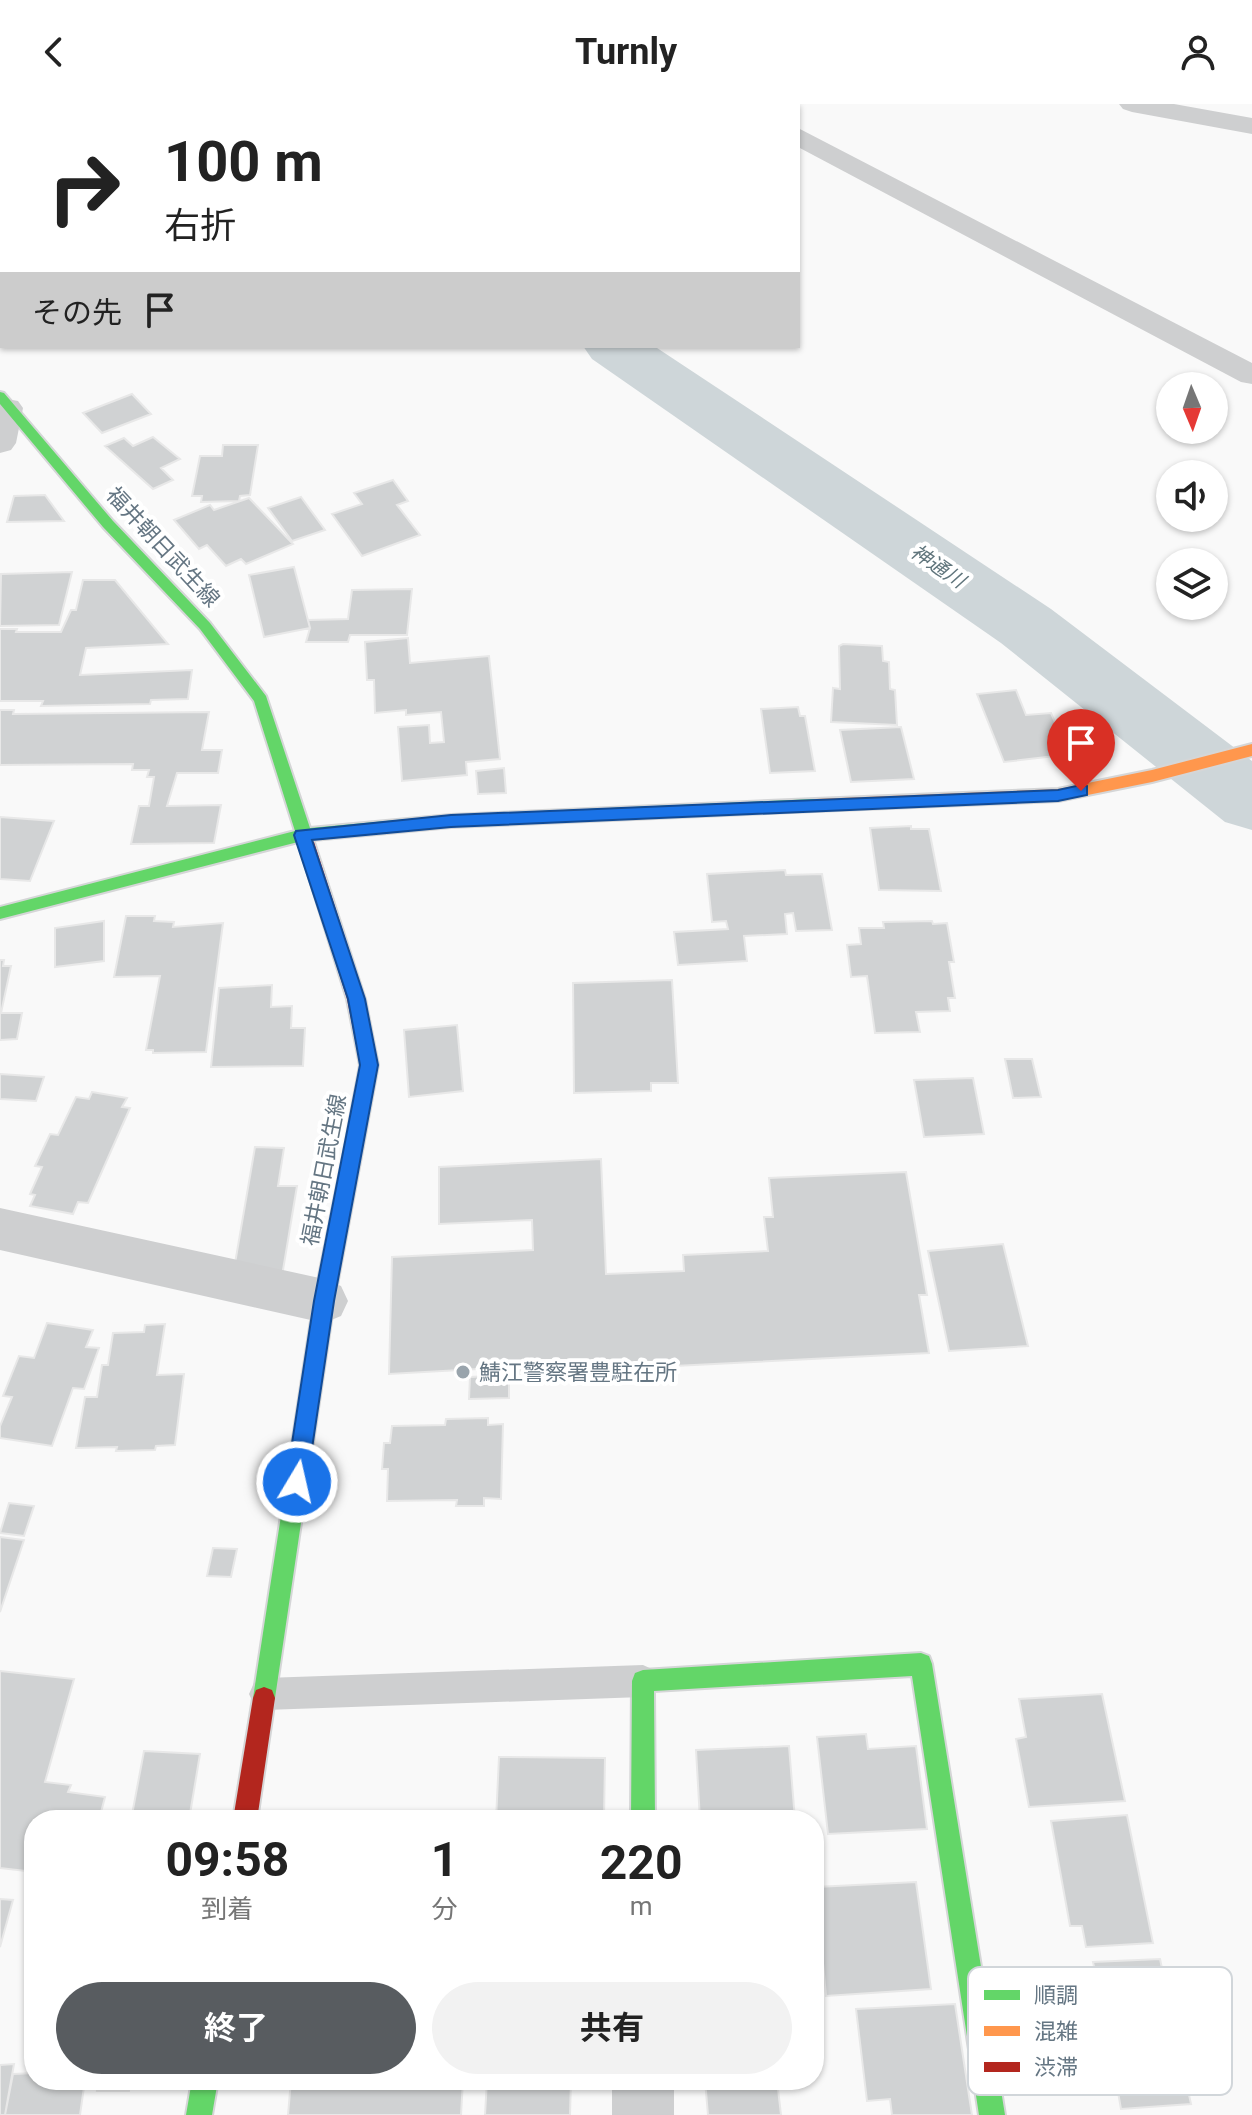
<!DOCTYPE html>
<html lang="ja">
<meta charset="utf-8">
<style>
:root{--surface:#fff;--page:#f2f2f2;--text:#222;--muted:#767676;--accent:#585c60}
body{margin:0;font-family:Roboto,"Noto Sans JP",sans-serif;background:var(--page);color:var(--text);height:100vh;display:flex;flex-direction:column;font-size:30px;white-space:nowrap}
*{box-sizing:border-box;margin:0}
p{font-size:26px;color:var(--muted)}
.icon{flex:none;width:44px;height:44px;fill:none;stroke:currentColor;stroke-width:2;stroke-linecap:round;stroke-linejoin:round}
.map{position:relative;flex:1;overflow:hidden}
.drawer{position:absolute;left:24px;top:1706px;width:800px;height:280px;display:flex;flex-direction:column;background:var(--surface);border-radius:32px;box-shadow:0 2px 6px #0004}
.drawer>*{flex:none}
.guide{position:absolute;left:0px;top:0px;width:800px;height:244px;box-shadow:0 2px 6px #0004;background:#fff;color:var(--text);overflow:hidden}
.needle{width:52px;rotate:178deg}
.tools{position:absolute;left:1156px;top:268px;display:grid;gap:16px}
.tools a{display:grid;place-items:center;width:72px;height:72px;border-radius:50%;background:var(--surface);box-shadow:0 2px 6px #0004;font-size:40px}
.pin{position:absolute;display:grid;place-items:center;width:68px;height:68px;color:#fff;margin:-82px -34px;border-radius:50% 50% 50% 0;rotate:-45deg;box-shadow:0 0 8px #0007}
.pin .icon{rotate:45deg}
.me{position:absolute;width:88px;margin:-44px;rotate:9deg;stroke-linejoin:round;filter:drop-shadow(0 0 6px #0008)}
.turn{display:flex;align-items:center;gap:28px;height:168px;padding:0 32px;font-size:36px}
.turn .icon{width:104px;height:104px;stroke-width:2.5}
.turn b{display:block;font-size:56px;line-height:68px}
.then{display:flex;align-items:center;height:76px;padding:0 32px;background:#0003;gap:16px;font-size:30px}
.eta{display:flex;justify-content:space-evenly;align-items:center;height:136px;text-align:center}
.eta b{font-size:48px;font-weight:700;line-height:56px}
.button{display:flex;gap:16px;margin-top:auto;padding:16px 32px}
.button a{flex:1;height:92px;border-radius:48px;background:var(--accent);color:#fff;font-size:32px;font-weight:700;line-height:92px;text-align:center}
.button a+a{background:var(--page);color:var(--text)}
header{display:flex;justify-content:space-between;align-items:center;height:104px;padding:0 32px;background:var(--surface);font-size:36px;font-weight:700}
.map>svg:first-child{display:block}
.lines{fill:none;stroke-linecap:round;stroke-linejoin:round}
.river{fill:#ced6d9;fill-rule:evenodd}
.building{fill:#d0d2d3;stroke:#e8e8e8;stroke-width:2}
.fast-casing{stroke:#d5d6d7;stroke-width:4}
.slow-casing{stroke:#d5d6d7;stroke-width:4}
.jam-casing{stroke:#d5d6d7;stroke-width:4}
.lane{fill:#cecfd0;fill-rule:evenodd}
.street{fill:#cecfd0;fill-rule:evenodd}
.fast{fill:#63d668;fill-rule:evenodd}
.slow{fill:#ff974d;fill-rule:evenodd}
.jam{fill:#b3261e;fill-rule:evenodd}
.route{fill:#1a73e8;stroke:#114b97;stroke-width:2}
.poi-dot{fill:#99a4ac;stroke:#fff;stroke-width:3}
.labels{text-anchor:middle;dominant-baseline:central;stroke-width:8;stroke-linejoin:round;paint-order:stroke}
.far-water-label{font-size:20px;font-style:italic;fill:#60757c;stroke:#fff}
.street-label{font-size:22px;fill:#657683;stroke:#fff}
.poi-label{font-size:22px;fill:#657683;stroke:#fff;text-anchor:start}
.key{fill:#fff;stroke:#d1d6da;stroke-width:2}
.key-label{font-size:22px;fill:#657683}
</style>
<header><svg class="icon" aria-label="back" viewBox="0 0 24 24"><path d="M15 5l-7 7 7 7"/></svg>Turnly<svg class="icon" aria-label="person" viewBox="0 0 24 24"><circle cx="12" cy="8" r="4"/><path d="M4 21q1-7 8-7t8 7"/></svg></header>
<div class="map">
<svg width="1252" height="2011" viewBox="0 0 1252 2011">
<rect width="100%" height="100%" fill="#f9f9f9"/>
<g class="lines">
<path class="river" d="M220,0h53l2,2h-53z
M583,242h71l397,263 201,152v69l-27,-8 -224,-179 -409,-284z"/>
</g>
<path class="building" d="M132,290l19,20 -49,19 -19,-20z
M153,333l27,22 -19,9 12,12 -20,9 -48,-43 19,-8 9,8z
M223,341h35l-8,50 -10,1 -1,5 -38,1 1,-6h-10l8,-40h22z
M393,376l15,21 -11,4 23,30 -58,21 -30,-42 30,-10 -8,-11z
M45,391l19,26 -57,1 7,-26z
M301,393l24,33 -33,11 -24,-33z
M249,394l44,46 -47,20 -5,-5 -15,7 -19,-21 -8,4 -25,-29 36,-15 4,5z
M294,463l16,61 -46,9 -15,-62z
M72,468l-13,53 -59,1 1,-52z
M83,476h32l53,64 -82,4 -6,27 112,-5 -4,29 -37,1 -1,4 -109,2 2,-5h-43v-72h17l-1,3h45l10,-22h5z
M412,485l-5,46h-57l-2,7h-42l4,-14 -2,-8 40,-1 4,-29z
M408,534l2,25 79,-7 11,103 -34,3 1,13 -65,6 -4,-54 31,-2 1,18 14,-1 -3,-30 -35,3v-5l-31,3 -1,-33h-7l-2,-38z
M843,540l39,2 1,15 6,1 1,27 5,1 2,35 -66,-3 2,-34 7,1 -1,-43z
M1016,586l10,25 25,-2 7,16 13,-2 11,26 -78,9 -27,-68z
M798,603l2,9h5l10,55 -45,2 -9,-64z
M0,606h14l-1,4 196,-2 -7,38h20l-4,23h-41l-10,33 54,-1 -7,38 -83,1 8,-38h10l5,-29h-7l2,-7h-17l1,-6 -133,1z
M901,623l13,52 -63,3 -11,-52z
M504,664l2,25 -28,1 -2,-23z
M0,713l54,4 -24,60 -30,-2z
M911,722v3h18l12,62 -62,-1 -9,-62z
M785,766l1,5 36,-1 10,56 -36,1 -3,-18 -8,1 2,20 -43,2 3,25 -69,4 -4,-33 54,-3 -2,-8 -14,1 -5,-48z
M126,812h29l-1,5 20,1 -1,5 50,-4 -17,129 -53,1v-3h-7l14,-74 -46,1z
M104,817v40l-49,6v-39z
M932,817l1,3 14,-1 7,39h-5l6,36h-7l2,13 -34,1 4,20 -45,1 -8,-57 -16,1 -4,-32 14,-1 -2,-16h25l-1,-6z
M0,856h4l-1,6h8l-10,47h21l-5,26 -17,1z
M672,876l6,103h-27v8l-77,2 -1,-110z
M272,881l-1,22 21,-1 -1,22h14l-2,38 -92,1 8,-79z
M457,921l6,66 -54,6 -5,-67z
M1005,955h27l9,38 -28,1z
M0,970l44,3 -8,24 -36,-2z
M973,974l11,56 -60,3 -10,-57z
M92,988l35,6 -5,9 8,1 -42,95 -10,-1 -5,12 -43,-8 5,-11 -5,-1 12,-27 -7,-1 15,-32 8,1 18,-38 13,2z
M255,1043l29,1 -6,38h19l-15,90 -49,-1z
M601,1055l5,115 78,-3 -1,-16 85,-4 -4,-34h9l-4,-39 137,-6 21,123h-8l10,58 -354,18v4l-59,3v-11l-127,7 3,-117 141,-7 -1,-30 -93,4v-57z
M1003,1140l25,102 -79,5 -21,-100z
M47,1219l46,7 -7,17 13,1 -15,41 -11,-1 -21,58 -52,-8v-12l12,-29 -9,-1 16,-40 15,2z
M165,1220l-8,51 27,-1 -9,71 -19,1 -1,4 -39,1 1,-4 -41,1 9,-51h12l5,-32h6l5,-32 31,-1 1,-7z
M509,1271v23l-40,1 1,-22z
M488,1314v7l15,-1 -2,75 -17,-1v8h-28l1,-6 -70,1 1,-32h-6l2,-26h6l2,-17 53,-1 1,-6z
M9,1399l25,3 -10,30 -24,-3z
M0,1433l24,3 -24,72z
M213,1444l24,1 -6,28 -24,-1z
M0,1567l74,8 -29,103 26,3 -3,7 37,5 -6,23h-65v52l-34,-4z
M1102,1590l23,107 -96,6 -13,-68 10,-2 -7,-38z
M866,1630l2,15 48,-3 11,83 -99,5 -11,-97z
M789,1642l6,74h-95l-4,-70z
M144,1647l56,3 -11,66h-58z
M499,1653l106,1 -1,62h-108z
M1127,1711l26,128 -67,4 -4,-21h-12l-19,-105z
M916,1778l15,107 -105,7 -10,-109z
M0,1795l13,1 -13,47z
M1160,1855l31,145 -70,5 -13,-73 -17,2 -7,-42 16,-1 -7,-33z
M955,1900l17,111h-80l-2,-16 -23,2 -11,-92z
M14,1960l-9,51h-5v-50z
M34,1969v7h51l-5,35h-75l8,-41z
M99,1976h31l-1,11h-32z
M291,1976h172l-2,35h-173z
M487,1976h84l-1,35h-85z
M705,1976h72l4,35h-73z"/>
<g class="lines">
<defs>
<path id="fast" d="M0,288l4,1 109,128 97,102 56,73 44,132 141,-13 364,-16 8,6 -8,6 -364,16 -138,13 -1,6 -6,2 -8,-6 -298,77v-12l295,-76 -41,-130 -54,-72 -97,-102 -103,-123z
M354,1034l6,2 3,6 -29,155 -59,397 -3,8 -8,3 -8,-3 -3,-8 61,-397 31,-155 3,-6z
M921,1549l8,3 3,8 73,451h-26l-67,-439 -258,15 1,129h-24l1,-139 3,-8 8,-3z
M192,1976h26l-6,35h-26z"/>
<path id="slow" d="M1252,640v12l-100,26 -94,19 -243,10 -8,-6 8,-6 243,-10 94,-19z"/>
<path id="jam" d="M306,732l8,6 51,157 13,66 -15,81 -3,6 -6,2 -6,-2 -3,-6 15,-81 -13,-66 -49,-157z
M264,1583l8,3 3,8 -18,122h-24l20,-122 3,-8z"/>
</defs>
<use href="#fast" class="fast-casing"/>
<use href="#slow" class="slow-casing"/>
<use href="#jam" class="jam-casing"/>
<path class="lane" d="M643,1561l11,5 5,11 -5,11 -11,5 -378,13 -11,-5 -5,-11 5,-11 11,-5z"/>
<path class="street" d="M724,0h29l1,2h-29z
M1119,0h55l78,14v16l-120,-22 -9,-3z
M798,24l454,235v21l-11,-2 -443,-235z
M7,295l11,2 5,7 -7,35 -5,7 -11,3v-53z
M0,1104l324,71 17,7 7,15 -7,15 -17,7 -324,-73z
M612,1976h62v35h-62z"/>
<use href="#fast" class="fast"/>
<use href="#slow" class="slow"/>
<use href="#jam" class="jam"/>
</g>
<path class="route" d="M1081,681l6,1v9l-29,6 -607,26 -139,13 53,159 13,66 -44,236 -27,181 -3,7 -7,3 -8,-3 -3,-7 28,-181 46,-236 -12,-66 -54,-164 2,-4 155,-16 607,-25z"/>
<circle class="poi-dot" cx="463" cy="1268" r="8"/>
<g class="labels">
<g class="far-water-label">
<text transform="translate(938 462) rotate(34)">神通川</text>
</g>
<g class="street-label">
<text transform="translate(163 443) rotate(47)">福井朝日武生線</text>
<text transform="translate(324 1066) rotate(-79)">福井朝日武生線</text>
</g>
<g class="poi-label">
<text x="479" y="1268">鯖江警察署豊駐在所</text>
</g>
</g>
<rect x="968" y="1863" width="264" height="128" rx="12" class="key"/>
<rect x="984" y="1886" width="36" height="10" fill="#63d668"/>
<rect x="984" y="1922" width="36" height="10" fill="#ff974d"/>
<rect x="984" y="1958" width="36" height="10" fill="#b3261e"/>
<g class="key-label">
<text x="1034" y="1899">順調</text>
<text x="1034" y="1935">混雑</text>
<text x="1034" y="1971">渋滞</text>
</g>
</svg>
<div class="tools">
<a><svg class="needle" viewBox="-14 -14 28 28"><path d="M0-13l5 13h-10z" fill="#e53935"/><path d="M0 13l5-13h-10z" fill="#767676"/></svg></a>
<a><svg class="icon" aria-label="sound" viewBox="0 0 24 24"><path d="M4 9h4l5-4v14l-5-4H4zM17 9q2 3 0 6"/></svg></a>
<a><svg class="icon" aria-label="layers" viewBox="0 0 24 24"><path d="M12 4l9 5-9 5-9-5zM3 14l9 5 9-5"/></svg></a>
</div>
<div class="pin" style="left:1081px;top:687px;background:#d93025"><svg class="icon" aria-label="arrive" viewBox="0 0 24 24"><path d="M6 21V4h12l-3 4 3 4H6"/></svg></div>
<svg class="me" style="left:297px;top:1378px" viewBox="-20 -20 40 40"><circle r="17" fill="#1a73e8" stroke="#fff" stroke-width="3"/><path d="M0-11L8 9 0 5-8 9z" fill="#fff"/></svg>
<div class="guide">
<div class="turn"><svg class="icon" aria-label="right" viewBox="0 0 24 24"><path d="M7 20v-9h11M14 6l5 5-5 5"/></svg><div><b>100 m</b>右折</div></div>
<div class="then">その先<svg class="icon" aria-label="arrive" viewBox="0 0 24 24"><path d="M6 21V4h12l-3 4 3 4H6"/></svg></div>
</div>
<section class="drawer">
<div class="eta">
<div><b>09:58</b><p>到着</p></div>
<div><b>1</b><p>分</p></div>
<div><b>220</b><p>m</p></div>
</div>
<div class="button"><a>終了</a><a>共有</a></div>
</section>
</div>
